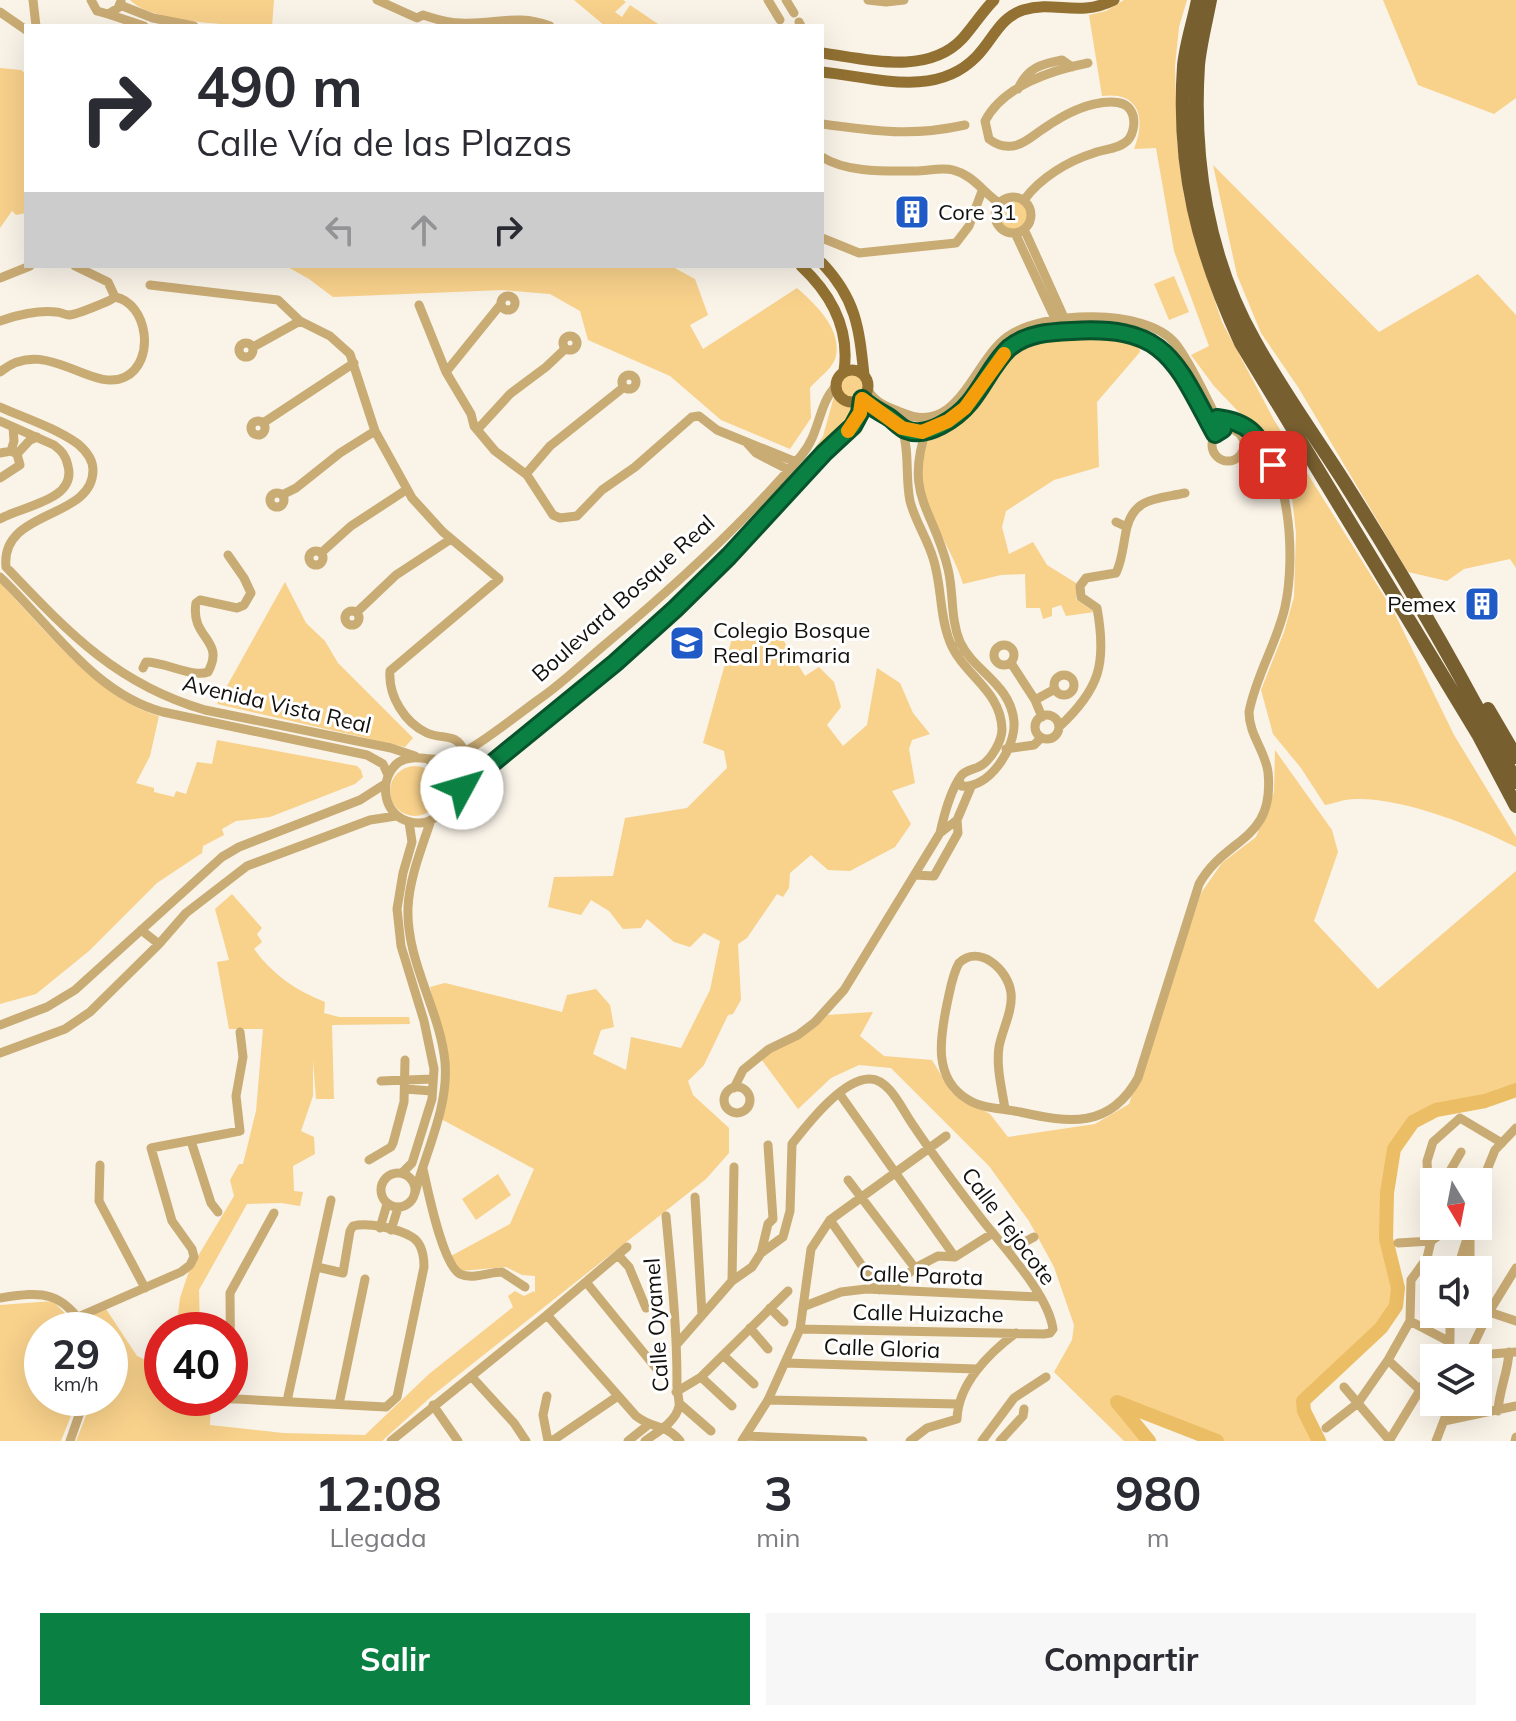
<!DOCTYPE html>
<html lang="es">
<meta charset="utf-8">
<style>
:root{--surface:#fff;--page:#f7f7f7;--text:#2b2b33;--muted:#7c7c81;--accent:#0b8043}
body{margin:0;font-family:Mulish,sans-serif;background:var(--page);color:var(--text);height:100vh;display:flex;flex-direction:column;font-size:30px;white-space:nowrap}
*{box-sizing:border-box;margin:0}
p{font-size:26px;color:var(--muted)}
.icon{flex:none;width:44px;height:44px;fill:none;stroke:currentColor;stroke-width:2;stroke-linecap:round;stroke-linejoin:round}
.map{position:relative;height:1441px;overflow:hidden}
.sheet{display:flex;flex-direction:column;background:var(--surface);flex:1}
.sheet>*{flex:none}
.hud{position:absolute;left:24px;top:24px;width:800px;height:244px;border-radius:0px;box-shadow:0 8px 32px #0002;background:#fff;color:var(--text);overflow:hidden}
.needle{width:52px;rotate:170deg}
.fabs{position:absolute;left:1420px;top:1168px;display:grid;gap:16px}
.fabs a{display:grid;place-items:center;width:72px;height:72px;border-radius:0px;background:var(--surface);box-shadow:0 8px 32px #0002;font-size:40px}
.speed{position:absolute;left:24px;top:1312px;display:flex;gap:16px;font-size:40px;font-weight:700;text-align:center}
.speed>*{display:grid;place-content:center;width:104px;height:104px;border-radius:50%;background:var(--surface);box-shadow:0 8px 32px #0002;line-height:1}
.speed small{font-size:20px;font-weight:400}
.speed .limit{border:12px solid #d22;background:#fff;color:#111}
.pin{position:absolute;display:grid;place-items:center;width:68px;height:68px;color:#fff;margin:-34px;border-radius:16px;box-shadow:0 4px 12px #0006}
.me{position:absolute;width:88px;margin:-44px;rotate:51deg;stroke-linejoin:round;filter:drop-shadow(0 0 6px #0008)}
.turn{display:flex;align-items:center;gap:28px;height:168px;padding:0 40px;font-size:36px}
.turn .icon{width:104px;height:104px;stroke-width:2.5}
.turn b{display:block;font-size:56px;line-height:68px}
.lanes{display:flex;align-items:center;height:76px;padding:0 40px;background:#0003;justify-content:center;gap:40px;direction:ltr}
.lanes .off{opacity:.35}
.eta{display:flex;justify-content:space-evenly;align-items:center;height:136px;text-align:center}
.eta b{font-size:48px;font-weight:700;line-height:56px}
.button{display:flex;gap:16px;margin-top:auto;padding:16px 40px}
.button a{flex:1;height:92px;border-radius:0px;background:var(--accent);color:#fff;font-size:32px;font-weight:700;line-height:92px;text-align:center}
.button a+a{background:var(--page);color:var(--text)}
.map>svg:first-child{display:block}
.green{fill:#f8d18b}
.lines{fill:none;stroke-linecap:round;stroke-linejoin:round}
.river{stroke:#ebbd65;stroke-width:14}
.minor{stroke:#c9ab74;stroke-width:9}
.major{stroke:#927132;stroke-width:11}
.highway{stroke:#775f30;stroke-width:14}
.route-casing{stroke:#07532c;stroke-width:20}
.route{stroke:#0b8043;stroke-width:14}
.slow{stroke:#f59e0b;stroke-width:14}
.labels{text-anchor:middle;dominant-baseline:central;stroke-width:6;stroke-linejoin:round;paint-order:stroke}
.poi-label{font-size:22px;fill:#13110d;stroke:#fff;text-anchor:start}
.street-label{font-size:22px;fill:#13110d;stroke:#fff}
</style>
<div class="map">
<svg width="1516" height="1441" viewBox="0 0 1516 1441">
<rect width="100%" height="100%" fill="#f9f3e8"/>
<path class="green" d="M130,0h144l-2,26c-32,0 -121,-3 -142,-26z
M574,0h49l3,2 -11,10 7,5 8,-12 31,21h-56z
M1124,0h63l-8,27 -4,39 2,77 7,53 13,52 25,74 52,98 120,192 60,123 62,102v10c-41,-21 -115,-50 -161,-48 -10,0 -20,4 -30,6l-24,-37 -28,-34 -12,-44 23,-58 10,-35 2,-64 -4,-36 -6,-20 -15,-31 -57,-60 -23,-31 18,-9 -35,-95 -18,-103 -22,1c12,-30 6,-58 -32,-53l-13,-81 17,-4z
M1383,0h133v98l-22,16 -76,-29z
M0,68l21,2 5,4v139l-10,2 -4,-4 -12,17z
M1213,165l166,167 99,-58 38,41v253l-6,-9 -46,10 -17,12 -39,-9 -110,-185 -37,-54 -24,-58z
M997 215a16 16 0 1 1 32 0a16 16 0 1 1-32 0Z
M286,266h385l24,13 13,36 -18,10 13,24 94,-61c18,16 47,42 38,71 -4,11 -18,20 -25,29l1,30 -21,31 -69,-29 -51,-44 -82,-36 -8,-29 -30,-17 -48,-4 -169,7 -24,-18z
M1174,276l15,36 -20,8 -15,-36z
M1093,334l46,10 1,8 -43,50 2,65 -45,13 -48,31 -4,16 7,27 24,-12 14,23 29,18v16l18,13 -28,4 -5,-11 -9,3v8l-9,3 -3,-11h-14l-1,-34 -24,1 -38,9c-12,-40 -44,-76 -43,-120 0,-9 6,-21 9,-30l31,-15 56,-70 32,-10z
M840 387a12 12 0 1 1 24 0a12 12 0 1 1-24 0Z
M835,393l5,8 17,9 -3,8 -38,38 -4,-3 11,-17z
M285,582l21,41 19,18 13,22 75,75 -8,9 -188,-43z
M0,583c44,45 98,115 159,133l-9,40 -14,27 18,5v4l20,5 2,-6 10,3 11,-32 15,2 5,-24 140,26 4,4 2,7 -8,7 -85,33 -34,4 -14,8 2,6 -21,11 -1,7 -45,30 -68,68 -53,43 -36,10z
M748,624l31,9 26,43 14,-9 15,15 7,25 -14,18 16,21 24,-21 10,-57 23,15 13,30 17,21 -18,6 -3,9 6,34 -23,8 19,33 -16,23 -45,24 -22,-1 -17,-15 -21,18 -1,15 -6,9 -6,-3 -30,44 -9,6 3,56 -8,14 -5,1 -24,50 -16,16 5,14 36,33v25l-23,26 -273,216 -51,46h-306l17,-43h17v-68h-11l-9,-14 16,-7 31,47 15,7 10,-6v41h44l5,6 -1,21 73,8 82,2 64,-61 84,-67 -5,-11 7,-5 9,5 10,-5 1,2v-17l-13,-1 -16,-8 -46,4 -9,-15 59,-32 24,-55 -93,-50 9,-47 -20,-85 15,-4 117,29 5,-17 29,-6 14,16 4,22 -13,3 -8,24 33,16 5,-33 50,11 29,-58 10,-49 -16,-8 -14,14 -16,-5 -27,-23 -6,9 -18,1 -14,-18 -18,-11 -10,15 -33,-8 6,-30 59,-1 12,-58 62,-10 40,-40 -3,-17 -21,-8 30,-108z
M1275,750l57,80 6,22 -24,69 64,68 138,-118v219l-31,11 -50,9 -22,12 -18,27 -8,44 -1,46 12,49 -3,19 -14,21 -78,73 1,10 15,30h-102l-99,-38 31,38h-25l-70,-69 18,-32 2,-15 -20,-58 -25,-46 -40,-55 -98,-98 -32,-3 -28,13 -33,31 -37,-50 66,-44 46,-3 -13,24 24,20 48,4 20,33 38,21 18,23 87,-13 34,-20 72,-211 21,-30 34,-26 18,-45z
M390 791a25 25 0 1 1 50 0a25 25 0 1 1-50 0Z
M232,894l30,34 -5,6 5,8 -8,7c18,25 42,42 71,53l-1,11 15,4h70l1,7 -78,1 2,74h-18l-3,-39v36l-12,35 13,6 1,17 -22,12 1,25 9,1 -3,14 -19,-3 -34,1 -48,86 1,40h-24l4,-32 9,-27 45,-75 -4,-16 9,-16h4l13,-53 7,-82h-34l-12,-67 12,-2 -14,-51z
M498,1174l13,21 -35,25 -14,-21z
M53,1301l28,29h-39v68h36l-17,43h-61v-136z"/>
<g class="lines">
<path class="river" d="M1149,1441l-32,-39 100,39
M1319,1441l-15,-30 -1,-10 78,-73 15,-22 2,-18 -12,-49 1,-46 7,-44 19,-27 23,-12 49,-9 31,-11"/>
<path class="minor" d="M33,0l3,26
M91,0l6,11 11,3 10,-6 3,-7
M377,0l40,18 6,-3c13,4 23,8 38,8 33,2 56,-10 89,3
M768,0l12,20
M786,0l8,13
M868,0l18,2 18,-2
M120,5l33,13 41,8
M0,12l26,18
M108,14l36,12
M799,22l2,4
M1018,89c9,-21 23,-25 44,-29l10,7
M822,124c55,7 88,13 143,1
M822,157c25,16 65,14 93,14 12,0 27,-4 38,-1 20,5 30,22 46,33
M995 215a18 18 0 1 1 36 0a18 18 0 1 1-36 0Z
M1024,200c16,-22 44,-39 70,-47 10,-4 26,-4 34,-13 6,-7 8,-21 3,-29 -4,-8 -12,-9 -20,-9 -25,0 -48,13 -68,27 -8,5 -16,13 -26,16 -11,3 -19,1 -28,-6l-4,-18c18,-35 67,-51 103,-58
M1024,229l43,95
M1015,233l43,92
M822,238l37,15 97,-10 13,-17 13,-35
M75,266l33,16 7,15
M0,278l30,-12
M150,285l128,15 22,21 30,15 20,18 25,77 37,67 31,34 56,47 -109,92c-2,25 15,52 37,62 16,7 29,-1 37,18
M501 303a7 7 0 1 1 14 0a7 7 0 1 1-14 0Z
M419,305l27,67 25,42 3,12 21,25 32,24 26,40 7,3 17,-2 25,-26 33,-23 57,-50 7,-1 18,14 79,32
M0,321c16,-6 39,-11 56,-9 5,0 9,3 13,3 6,0 42,-14 46,-18 33,6 41,65 10,80 -34,17 -80,-43 -125,-5
M563 343a7 7 0 1 1 14 0a7 7 0 1 1-14 0Z
M239 350a7 7 0 1 1 14 0a7 7 0 1 1-14 0Z
M253,347l47,-26
M446,372l55,-68
M622 382a7 7 0 1 1 14 0a7 7 0 1 1-14 0Z
M868,390c8,14 21,17 35,23 55,24 70,-51 104,-76 35,-26 138,-30 168,6 18,22 33,61 48,86
M862,399l40,29 20,4 26,-11 17,-13 35,-51 18,-16 23,-7 70,-4 40,11 22,19 42,74
M0,407c25,11 56,21 78,37 7,6 15,15 15,26 0,50 -93,39 -87,97 62,65 110,117 199,143l186,38 24,8
M251 428a7 7 0 1 1 14 0a7 7 0 1 1-14 0Z
M0,421l54,24c8,6 12,11 14,21 9,35 -47,40 -68,53
M263,423l91,-60
M927,428c-24,68 7,81 21,141 6,24 2,49 12,73 14,30 51,42 54,80 2,25 -25,68 -53,64l-2,-7
M1212 445a16 16 0 1 1 32 0a16 16 0 1 1-32 0Z
M477,430l33,-36 36,-27 19,-18
M747,443l9,10 33,17
M11,451l3,-10 -1,-14
M0,453l11,-2 6,3 3,11 -20,13
M17,454l13,-14 7,-3
M526,474l24,-28 74,-59
M270 500a7 7 0 1 1 14 0a7 7 0 1 1-14 0Z
M282,495l14,-7 44,-35 35,-22
M1127,527c8,-30 31,-28 58,-34
M309 558a7 7 0 1 1 14 0a7 7 0 1 1-14 0Z
M321,553l30,-27 55,-36
M0,577c50,47 94,117 163,135l204,43 16,9 5,11
M345 618a7 7 0 1 1 14 0a7 7 0 1 1-14 0Z
M357,612l39,-37 55,-36
M994 655a10 10 0 1 1 20 0a10 10 0 1 1-20 0Z
M1011,663l24,37 7,17
M143,668l3,-6c19,0 47,16 62,10 18,-33 -18,-33 -12,-69l4,-3 37,8 7,-3 7,-12 -7,-15 -16,-23
M1054 685a10 10 0 1 1 20 0a10 10 0 1 1-20 0Z
M1035,700l20,-11
M1035 727a12 12 0 1 1 24 0a12 12 0 1 1-24 0Z
M1059,727c41,-38 48,-64 38,-119l-16,-11 -1,-11 6,-8 30,-5c7,-14 7,-30 11,-46l-11,-5
M1006,749l28,-4 7,-7
M429,760c31,22 17,74 -22,61 -25,-8 -29,-44 -8,-59 16,-10 36,2 53,-4 23,-9 64,-42 86,-58 25,-17 47,-39 70,-58 68,-57 135,-118 193,-186 19,-22 17,-51 34,-69
M446,801c77,-63 155,-124 228,-191 49,-45 94,-95 139,-145 17,-20 49,-36 47,-65
M940,833l17,-13 14,-33
M915,875l19,1 24,-43 -1,-13
M141,930l18,14
M0,1025l47,-18 28,-17 147,-133 17,-10 121,-47 25,-16
M0,1053l65,-24 25,-17 69,-68 27,-31 61,-47 123,-46 26,-4
M381,1081l52,-2
M724 1100a13 13 0 1 1 26 0a13 13 0 1 1-26 0Z
M734,1088l9,-18 26,-21 29,-14 17,-13 29,-32 96,-157c4,-18 10,-42 21,-57 5,-7 14,-6 21,-11 10,-7 20,-24 20,-36 -1,-39 -39,-54 -52,-87 -11,-27 -8,-57 -17,-84 -6,-20 -18,-37 -23,-57 -5,-24 0,-49 -8,-73l7,-12
M405,1089l27,2
M839,1093l116,164
M1005,1109c-3,-20 -9,-42 -6,-62 3,-17 14,-36 12,-54 -3,-24 -32,-49 -52,-30 -7,12 -9,28 -12,41 -7,34 -14,74 20,95 15,10 35,9 53,13 49,11 90,17 118,-34l61,-194c27,-48 76,-42 69,-112 -3,-22 -19,-37 -19,-60 7,-37 28,-69 36,-105 11,-50 6,-148 -39,-181 -9,-6 -18,-7 -29,-8
M191,1141l20,62 7,9
M369,1160l22,-13 2,-4 11,-41 1,-42
M100,1165l-1,36 46,87
M423,1169c5,21 19,95 37,105 12,6 29,-2 42,-2l23,15
M381 1190a17 17 0 1 1 34 0a17 17 0 1 1-34 0Z
M402,1173l10,-10 20,-64 2,-30 -10,-48 -23,-75 -4,-37 6,-36 9,-31 -3,-20
M848,1180l67,88
M1450,1182v-11l11,-19
M1478,1192l17,-42 21,-22
M415,1193c11,-42 34,-87 30,-131 -5,-52 -39,-101 -37,-154 1,-29 14,-61 23,-88
M695,1197l7,117
M830,1220l49,70 17,-6 19,-16 23,-12 17,1 38,-24
M380,1228l7,-24
M391,1230l7,-22
M1398,1243l33,-2 21,-15
M1008,1251l26,-14
M761,1253l7,-29 5,-5 -5,-74
M618,1255l11,12 17,41
M1457,1270l14,-44
M1470,1270v-32
M732,1281l2,-114
M586,1282l70,86
M0,1298c45,-7 60,-7 87,32
M1478,1301l11,11 27,9
M805,1306l36,-14 25,-3 174,8
M770,1308l14,14
M547,1315l89,101c18,14 29,7 44,25
M78,1317l103,-45 9,-7 4,-8 -2,-8 -20,-28 -21,-73 89,-17 -4,-35 7,-39 -3,-25
M1410,1321l40,21
M750,1328l18,21
M677,1344l55,-63 20,-14 9,-14 22,-16 7,-26 2,-67c15,-19 51,-66 78,-65 19,0 32,30 41,43 22,33 45,64 69,95 22,29 68,76 73,112l-3,4 -6,1 -244,-5
M723,1355l31,29
M1467,1356l49,-4
M1440,1358l10,-16v-28
M1467,1358l22,-46 27,-44
M1388,1360l32,30
M785,1363l192,6
M471,1376l43,47 12,18
M701,1377l31,29
M1344,1387l46,54
M676,1392l25,-15 87,-86
M547,1396l-4,19 5,26
M219,1398l167,9 11,-10 27,-130c0,-10 -2,-24 -12,-30 -13,-8 -44,-15 -59,-11l-3,5 -7,42 -26,-6
M231,1399l-1,-106 44,-80
M768,1400l190,4
M287,1401l44,-201
M339,1404l26,-125
M680,1404l31,27
M433,1405l25,36
M1498,1411c1,-21 10,-38 11,-59
M1444,1421l72,-15
M1326,1428l32,-25 30,-43 22,-39 1,-41 16,-22 4,-17 -4,-80 6,-19 27,-24 42,25
M745,1436l118,5
M70,1441l15,-43
M391,1441l156,-126 80,-68
M552,1441l66,-45
M628,1441l20,-16
M645,1441c12,-9 31,-19 34,-35 1,-7 -3,-16 -2,-24 0,-56 -6,-111 -11,-166
M742,1441l26,-41 32,-71 11,-80 19,-29 116,-84
M910,1441l17,-13 30,-9c1,-35 32,-66 59,-86
M982,1441l32,-43 32,-21
M1000,1441l23,-25 1,-7
M1389,1441l45,-74
M1436,1441l15,-39
M1515,1441l1,-4"/>
<path class="major" d="M822,53c44,6 105,23 140,-14 11,-12 20,-27 32,-39
M822,72c51,5 113,27 154,-15 17,-17 23,-39 47,-47 33,-10 54,8 91,-10
M822,263c34,36 37,64 42,112
M801,266c31,29 49,63 43,105
M836 386a16 16 0 1 1 32 0a16 16 0 1 1-32 0Z"/>
<path class="highway" d="M1198,0c-4,21 -12,44 -14,66 -7,103 14,184 57,277l237,391 38,72
M1210,0c-4,21 -10,44 -12,65 -6,94 9,192 56,275 28,51 63,99 94,148 60,95 117,193 168,294
M1488,709l28,48"/>
</g>
<g class="lines">
<defs>
<path id="route" d="M462,788l153,-125 60,-54 54,-53 95,-103 29,-27 7,-13 2,-14c8,8 15,11 25,17 7,4 12,11 19,14 21,9 51,-12 64,-28 14,-17 23,-39 39,-54 18,-15 41,-16 63,-17 95,-6 103,30 143,103l8,-5 -6,-11c33,4 42,18 56,47"/>
</defs>
<use href="#route" class="route-casing"/>
<use href="#route" class="route"/>
<path class="slow" d="M848,431l12,-18 2,-14 40,29 20,4 26,-11 17,-13 39,-54"/>
</g>
<defs>
<symbol id="building-square" viewBox="-11 -11 22 22"><rect x="-9" y="-9" width="18" height="18" rx="4" fill="#205ac6" stroke="#fff"/><path d="M-4-6H4V6H1V3H-1V6H-4ZM-2.5-4.3h1.7v1.8h-1.7ZM.8-4.3h1.7v1.8H.8ZM-2.5-1h1.7V.8h-1.7ZM.8-1h1.7V.8H.8Z" fill="#fff"/></symbol>
<symbol id="school-square" viewBox="-11 -11 22 22"><rect x="-9" y="-9" width="18" height="18" rx="4" fill="#205ac6" stroke="#fff"/><path d="M0-5L7-2L0 1L-7-2ZM-4 1L0 2.5L4 1V4Q0 6-4 4Z" fill="#fff"/></symbol>
</defs>
<g fill-rule="evenodd">
<use href="#building-square" x="892" y="192" width="40" height="40"/>
<use href="#building-square" x="1462" y="584" width="40" height="40"/>
<use href="#school-square" x="667" y="623" width="40" height="40"/>
</g>
<g class="labels">
<g class="poi-label">
<text x="938" y="212">Core 31</text>
<text x="1456" y="604" text-anchor="end">Pemex</text>
<text x="713" y="630">Colegio Bosque<tspan x="713" dy="25">Real Primaria</tspan></text>
</g>
<g class="street-label">
<text transform="translate(623 598) rotate(-42)">Boulevard Bosque Real</text>
<text transform="translate(277 704) rotate(13)">Avenida Vista Real</text>
<text transform="translate(1009 1226) rotate(53)">Calle Tejocote</text>
<text transform="translate(921 1275) rotate(2)">Calle Parota</text>
<text transform="translate(928 1313) rotate(1)">Calle Huizache</text>
<text transform="translate(656 1325) rotate(-94)">Calle Oyamel</text>
<text transform="translate(882 1348) rotate(2)">Calle Gloria</text>
</g>
</g>
</svg>
<div class="fabs">
<a><svg class="needle" viewBox="-14 -14 28 28"><path d="M0-13l5 13h-10z" fill="#e53935"/><path d="M0 13l5-13h-10z" fill="#7c7c81"/></svg></a>
<a><svg class="icon" aria-label="sound" viewBox="0 0 24 24"><path d="M4 9h4l5-4v14l-5-4H4zM17 9q2 3 0 6"/></svg></a>
<a><svg class="icon" aria-label="layers" viewBox="0 0 24 24"><path d="M12 4l9 5-9 5-9-5zM3 14l9 5 9-5"/></svg></a>
</div>
<div class="speed"><div>29<small>km/h</small></div><div class="limit">40</div></div>
<div class="pin" style="left:1273px;top:465px;background:#d93025"><svg class="icon" aria-label="arrive" viewBox="0 0 24 24"><path d="M6 21V4h12l-3 4 3 4H6"/></svg></div>
<svg class="me" style="left:462px;top:788px" viewBox="-20 -20 40 40"><circle r="19" fill="#fff"/><path d="M0-13L10 11 0 6-10 11z" fill="#0b8043"/></svg>
<div class="hud">
<div class="turn"><svg class="icon" aria-label="right" viewBox="0 0 24 24"><path d="M7 20v-9h11M14 6l5 5-5 5"/></svg><div><b>490 m</b>Calle Vía de las Plazas</div></div>
<div class="lanes"><svg class="icon off" aria-label="left" viewBox="0 0 24 24"><path d="M17 20v-9H6M10 6l-5 5 5 5"/></svg><svg class="icon off" aria-label="ahead" viewBox="0 0 24 24"><path d="M12 20V5M6 11l6-6 6 6"/></svg><svg class="icon" aria-label="right" viewBox="0 0 24 24"><path d="M7 20v-9h11M14 6l5 5-5 5"/></svg></div>
</div>
</div>
<section class="sheet">
<div class="eta">
<div><b>12:08</b><p>Llegada</p></div>
<div><b>3</b><p>min</p></div>
<div><b>980</b><p>m</p></div>
</div>
<div class="button"><a>Salir</a><a>Compartir</a></div>
</section>
